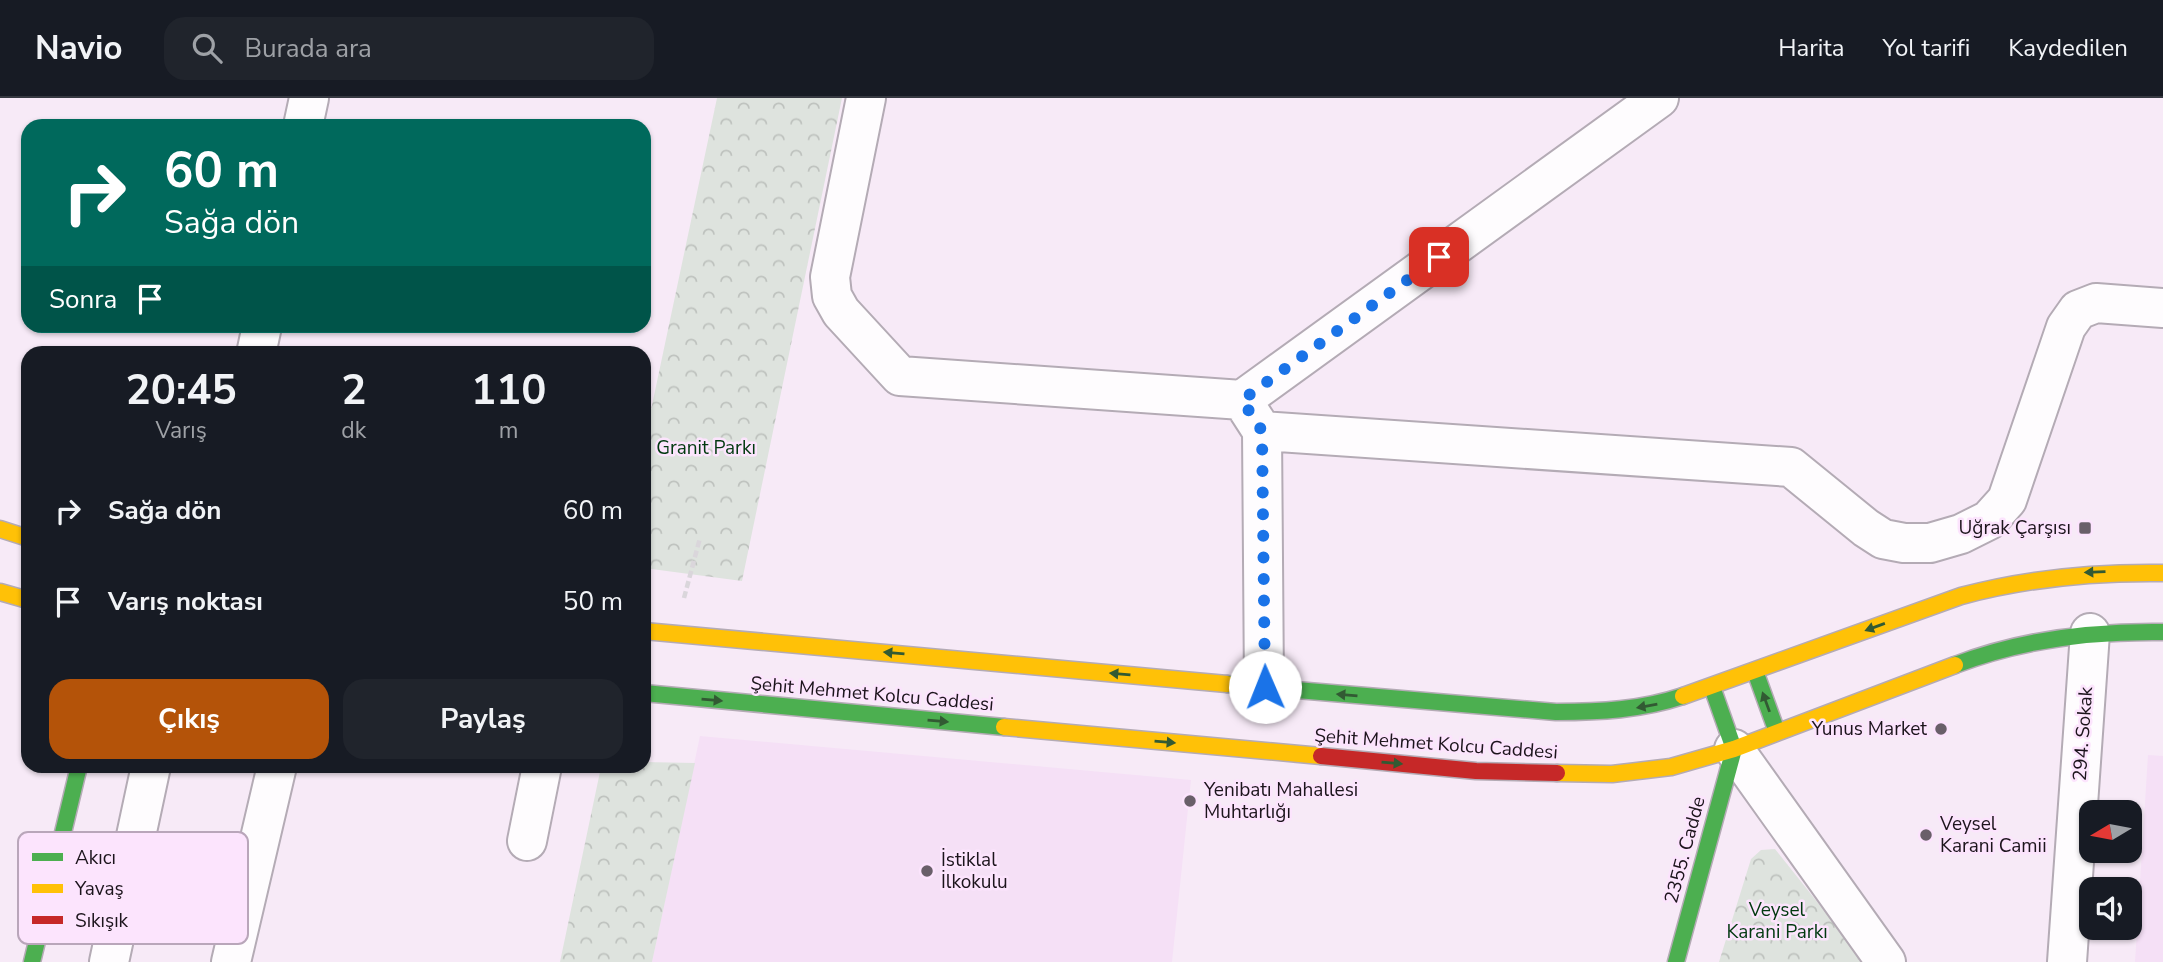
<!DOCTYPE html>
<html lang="tr">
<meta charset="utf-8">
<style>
:root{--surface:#171b24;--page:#20242c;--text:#f1f3f6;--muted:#9ea1a6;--line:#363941;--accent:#b45309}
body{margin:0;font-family:"Nunito Sans",sans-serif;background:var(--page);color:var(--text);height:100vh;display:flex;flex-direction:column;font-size:26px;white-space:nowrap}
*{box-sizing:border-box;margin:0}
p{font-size:23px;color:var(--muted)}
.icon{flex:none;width:38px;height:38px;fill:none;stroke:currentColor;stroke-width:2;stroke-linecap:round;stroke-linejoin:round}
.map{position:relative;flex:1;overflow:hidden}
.panel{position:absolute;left:21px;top:248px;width:630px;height:427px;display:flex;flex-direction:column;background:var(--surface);border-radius:21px;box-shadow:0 2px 5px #0004}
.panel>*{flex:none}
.banner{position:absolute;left:21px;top:21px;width:630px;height:214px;border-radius:21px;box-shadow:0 2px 5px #0004;background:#00695c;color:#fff;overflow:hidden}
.needle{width:46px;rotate:260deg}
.tools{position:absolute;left:2079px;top:702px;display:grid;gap:14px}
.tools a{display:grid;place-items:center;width:63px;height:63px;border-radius:14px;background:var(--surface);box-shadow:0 2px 5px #0004;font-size:35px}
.pin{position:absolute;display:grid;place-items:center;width:60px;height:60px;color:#fff;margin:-30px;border-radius:14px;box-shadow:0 4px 10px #0006}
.me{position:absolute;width:77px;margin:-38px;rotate:359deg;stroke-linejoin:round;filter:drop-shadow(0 0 5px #0008)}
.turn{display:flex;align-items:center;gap:24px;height:147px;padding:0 28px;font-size:32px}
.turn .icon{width:91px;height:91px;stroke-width:2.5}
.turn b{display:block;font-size:49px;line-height:60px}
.then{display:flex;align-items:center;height:66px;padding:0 28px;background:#0003;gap:14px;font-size:26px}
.eta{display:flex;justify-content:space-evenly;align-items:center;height:119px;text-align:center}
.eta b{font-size:42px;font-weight:700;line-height:49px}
.cta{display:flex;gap:14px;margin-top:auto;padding:14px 28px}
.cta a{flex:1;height:80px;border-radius:21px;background:var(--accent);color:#fff;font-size:28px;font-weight:700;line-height:80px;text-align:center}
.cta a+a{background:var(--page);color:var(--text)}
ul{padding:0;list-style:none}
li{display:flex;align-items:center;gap:21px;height:91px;padding:0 28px}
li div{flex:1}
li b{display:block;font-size:26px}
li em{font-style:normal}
header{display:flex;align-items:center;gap:42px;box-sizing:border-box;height:98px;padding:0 35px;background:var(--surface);border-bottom:2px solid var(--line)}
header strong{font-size:33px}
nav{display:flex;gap:38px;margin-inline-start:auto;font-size:24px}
.search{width:490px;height:63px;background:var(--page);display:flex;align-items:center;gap:18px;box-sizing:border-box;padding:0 24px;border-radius:21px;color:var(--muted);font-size:26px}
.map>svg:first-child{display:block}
.built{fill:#f5e0f6}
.forest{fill:url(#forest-crowns)}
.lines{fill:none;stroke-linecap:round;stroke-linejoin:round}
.street-casing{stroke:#b4abb5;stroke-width:42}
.fast-casing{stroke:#b4abb5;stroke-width:19}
.slow-casing{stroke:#b4abb5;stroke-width:19}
.jam-casing{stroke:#b4abb5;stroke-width:19}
.path{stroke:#dad6db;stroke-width:4.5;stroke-dasharray:7 3.5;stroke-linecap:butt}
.street{stroke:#fefcfe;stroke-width:38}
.fast{stroke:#4caf50;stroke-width:16}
.slow{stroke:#ffc107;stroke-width:16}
.jam{stroke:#c62828;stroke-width:16}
.oneway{fill:#325a33}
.route{stroke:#1a73e8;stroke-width:12;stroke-dasharray:0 21.6}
.poi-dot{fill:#695f69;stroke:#fce4fd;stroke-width:2.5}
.labels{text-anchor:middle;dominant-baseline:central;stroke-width:5;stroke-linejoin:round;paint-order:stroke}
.park-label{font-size:19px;fill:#01390f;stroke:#fce4fd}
.poi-label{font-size:19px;fill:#1c141c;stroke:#fce4fd;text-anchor:start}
.street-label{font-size:19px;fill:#1c141c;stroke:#fce4fd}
.key{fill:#fce4fd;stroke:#b9a6ba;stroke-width:2}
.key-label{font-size:19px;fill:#1c141c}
</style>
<header>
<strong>Navio</strong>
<div class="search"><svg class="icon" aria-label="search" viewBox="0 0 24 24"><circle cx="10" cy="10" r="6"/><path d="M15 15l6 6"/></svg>Burada ara</div>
<nav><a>Harita</a><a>Yol tarifi</a><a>Kaydedilen</a></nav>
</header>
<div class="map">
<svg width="2163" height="864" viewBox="0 0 2163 864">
<defs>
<pattern id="forest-crowns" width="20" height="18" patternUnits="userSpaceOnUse" patternTransform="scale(1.75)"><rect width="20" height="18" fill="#dee3de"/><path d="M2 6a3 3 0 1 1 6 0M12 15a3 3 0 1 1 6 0" fill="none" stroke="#bec2be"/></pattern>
</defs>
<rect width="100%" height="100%" fill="#f7eaf7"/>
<path class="built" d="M700,638l491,44 -19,182h-520z
M2148,657l15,1v206h-28z"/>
<path class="forest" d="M717,0h125l-100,483 -98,-13v-125z
M644,664l51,1 -43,199h-92l41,-195 43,-1z
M1775,751l90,113h-146l32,-103 10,-9z"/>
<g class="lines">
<defs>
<path id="street" d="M866,0l-36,179 2,19 9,16 59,64 342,24 20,31 2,256
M303,28l6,-28
M256,256l6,-28
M1242,302l417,-302
M1262,333l529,36 75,61 17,11 21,4h26l31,-9 28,-14 18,-20 59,-173 12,-17 18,-7 67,5
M1734,651l152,213
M527,743l15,-75
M109,864l42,-196
M231,864l46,-196
M2067,864l23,-329"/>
<path id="fast" d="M1955,567c67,-26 137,-34 208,-33
M1755,573l22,61
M1227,586l329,28c44,0 85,-2 127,-16
M644,595l360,34
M32,864l47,-196
M1676,864l58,-213 -22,-62"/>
<path id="slow" d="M0,431l28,9
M0,494l28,8
M644,533l583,53
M1683,598l278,-100c67,-18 133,-24 202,-23
M1004,629l317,29
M1557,675l55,1 59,-7 63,-18 221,-84"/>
<path id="jam" d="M1321,658l155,15 81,2"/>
</defs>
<use href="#street" class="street-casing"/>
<use href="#fast" class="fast-casing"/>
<use href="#slow" class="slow-casing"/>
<use href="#jam" class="jam-casing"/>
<path class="path" d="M684,500l16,-60"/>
<use href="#street" class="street"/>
<use href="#fast" class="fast"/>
<use href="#slow" class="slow"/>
<use href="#jam" class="jam"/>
</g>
<defs><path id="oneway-solid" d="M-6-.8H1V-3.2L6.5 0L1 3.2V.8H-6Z" transform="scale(1.75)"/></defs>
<g class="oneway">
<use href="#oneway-solid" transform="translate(2095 474) rotate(178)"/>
<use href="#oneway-solid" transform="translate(1875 529) rotate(160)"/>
<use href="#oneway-solid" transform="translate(894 555) rotate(-175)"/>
<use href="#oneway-solid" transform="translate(1120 576) rotate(-175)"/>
<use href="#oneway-solid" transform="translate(1347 597) rotate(-175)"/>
<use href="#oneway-solid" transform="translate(712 602) rotate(5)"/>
<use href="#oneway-solid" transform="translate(1766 604) rotate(-110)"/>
<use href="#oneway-solid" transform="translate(1647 608) rotate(170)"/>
<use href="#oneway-solid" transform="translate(938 623) rotate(5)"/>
<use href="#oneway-solid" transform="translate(1165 644) rotate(5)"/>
<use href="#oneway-solid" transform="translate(1392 665) rotate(5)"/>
</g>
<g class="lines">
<path class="route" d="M1265,589l-3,-256 -20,-31 197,-143"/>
</g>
<g class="poi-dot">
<rect x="2078" y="423" width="14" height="14" rx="3.5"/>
<circle cx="1941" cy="631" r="7"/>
<circle cx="1190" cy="703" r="7"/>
<circle cx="1926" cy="737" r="7"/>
<circle cx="927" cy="773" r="7"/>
</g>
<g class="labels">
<g class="park-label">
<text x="706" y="350">Granit Parkı</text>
<text x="1777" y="812">Veysel<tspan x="1777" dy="22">Karani Parkı</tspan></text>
</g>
<g class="poi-label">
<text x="2071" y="430" text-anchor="end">Uğrak Çarşısı</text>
<text x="1927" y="631" text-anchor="end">Yunus Market</text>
<text x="1204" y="692">Yenibatı Mahallesi<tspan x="1204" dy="22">Muhtarlığı</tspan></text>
<text x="1940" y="726">Veysel<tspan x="1940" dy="22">Karani Camii</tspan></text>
<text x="941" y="762">İstiklal<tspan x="941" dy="22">İlkokulu</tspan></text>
</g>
<g class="street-label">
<text transform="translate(872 596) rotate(5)">Şehit Mehmet Kolcu Caddesi</text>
<text transform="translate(2083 636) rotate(-86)">294. Sokak</text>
<text transform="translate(1436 646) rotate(4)">Şehit Mehmet Kolcu Caddesi</text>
<text transform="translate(1685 752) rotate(-75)">2355. Cadde</text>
</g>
</g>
<rect x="18" y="734" width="230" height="112" rx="10" class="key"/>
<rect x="32" y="755" width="31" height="8" fill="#4caf50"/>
<rect x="32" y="786" width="31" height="9" fill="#ffc107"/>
<rect x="32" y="818" width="31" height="8" fill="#c62828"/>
<g class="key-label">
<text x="75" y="766">Akıcı</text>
<text x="75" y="797">Yavaş</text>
<text x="75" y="829">Sıkışık</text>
</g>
</svg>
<div class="tools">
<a><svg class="needle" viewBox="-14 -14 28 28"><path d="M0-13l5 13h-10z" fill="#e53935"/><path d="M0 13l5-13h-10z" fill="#9ea1a6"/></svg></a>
<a><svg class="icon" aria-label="sound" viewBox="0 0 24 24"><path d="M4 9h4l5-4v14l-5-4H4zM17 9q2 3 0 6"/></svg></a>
</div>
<div class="pin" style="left:1439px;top:159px;background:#d93025"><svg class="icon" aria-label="arrive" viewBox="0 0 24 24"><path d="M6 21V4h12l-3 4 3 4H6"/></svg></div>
<svg class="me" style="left:1265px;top:589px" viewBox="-20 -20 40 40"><circle r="19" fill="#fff"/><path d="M0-13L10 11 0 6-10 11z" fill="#1a73e8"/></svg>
<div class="banner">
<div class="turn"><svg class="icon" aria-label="right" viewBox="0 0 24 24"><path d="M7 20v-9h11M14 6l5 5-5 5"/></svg><div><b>60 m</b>Sağa dön</div></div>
<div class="then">Sonra<svg class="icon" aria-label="arrive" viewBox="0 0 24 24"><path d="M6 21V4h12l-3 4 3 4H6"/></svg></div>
</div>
<section class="panel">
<div class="eta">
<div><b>20:45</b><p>Varış</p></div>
<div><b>2</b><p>dk</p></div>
<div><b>110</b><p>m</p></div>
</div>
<ul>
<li><svg class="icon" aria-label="right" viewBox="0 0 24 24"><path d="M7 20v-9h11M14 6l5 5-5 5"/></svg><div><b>Sağa dön</b></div><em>60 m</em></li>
<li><svg class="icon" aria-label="arrive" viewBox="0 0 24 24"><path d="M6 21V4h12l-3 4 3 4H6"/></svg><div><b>Varış noktası</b></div><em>50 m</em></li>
</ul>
<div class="cta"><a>Çıkış</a><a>Paylaş</a></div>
</section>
</div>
